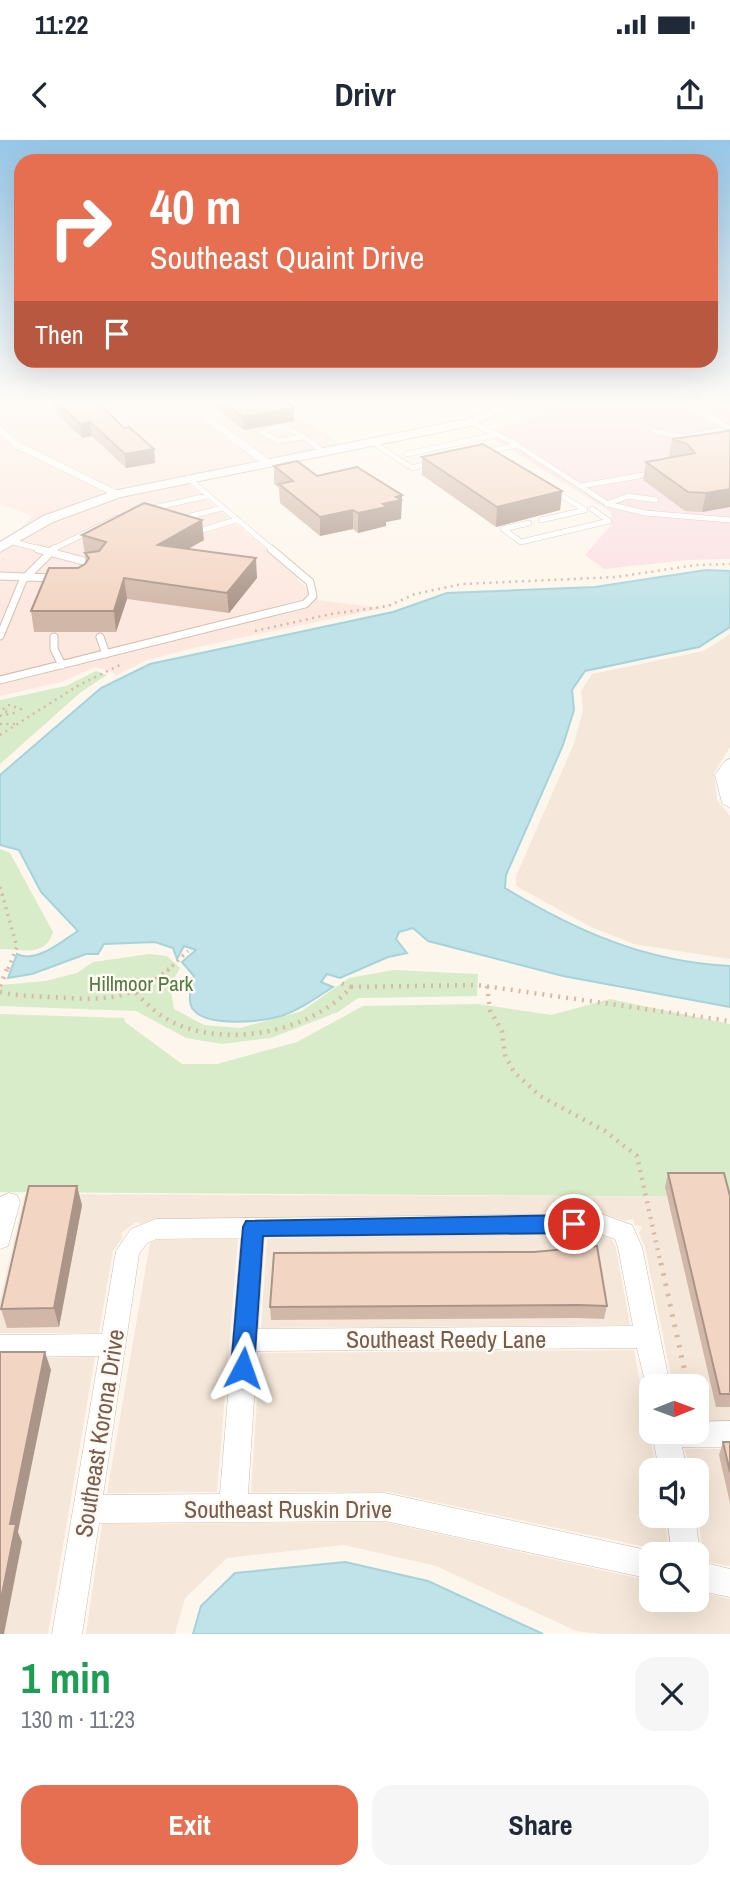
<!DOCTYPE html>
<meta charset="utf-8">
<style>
:root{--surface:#fff;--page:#f6f6f7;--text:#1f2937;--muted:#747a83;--accent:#e76f51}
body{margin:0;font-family:"Archivo Narrow",sans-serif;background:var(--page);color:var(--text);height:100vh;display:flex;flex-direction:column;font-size:26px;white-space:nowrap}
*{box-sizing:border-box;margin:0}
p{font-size:23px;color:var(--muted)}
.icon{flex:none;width:38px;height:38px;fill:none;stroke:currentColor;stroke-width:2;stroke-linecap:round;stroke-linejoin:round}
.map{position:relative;height:1494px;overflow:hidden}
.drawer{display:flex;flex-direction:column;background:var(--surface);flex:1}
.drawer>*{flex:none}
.banner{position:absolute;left:14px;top:14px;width:704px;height:214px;border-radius:21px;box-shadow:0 7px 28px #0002;background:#e76f51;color:#fff;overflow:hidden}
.needle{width:46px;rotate:89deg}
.controls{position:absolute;left:639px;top:1234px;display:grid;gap:14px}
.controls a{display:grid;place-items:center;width:70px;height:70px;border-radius:14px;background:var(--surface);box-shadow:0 7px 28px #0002;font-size:35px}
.pin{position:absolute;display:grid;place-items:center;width:60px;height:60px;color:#fff;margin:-30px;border:4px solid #fff;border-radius:50%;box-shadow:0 2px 7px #0007}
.me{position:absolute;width:77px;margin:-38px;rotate:4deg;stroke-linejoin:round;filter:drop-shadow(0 0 5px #0008)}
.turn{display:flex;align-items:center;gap:24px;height:147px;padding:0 21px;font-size:32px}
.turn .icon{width:91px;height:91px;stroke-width:2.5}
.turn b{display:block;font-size:49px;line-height:60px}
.then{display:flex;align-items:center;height:66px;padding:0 21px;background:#0003;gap:14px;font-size:26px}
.round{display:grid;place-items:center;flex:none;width:74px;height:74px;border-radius:21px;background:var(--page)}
.overview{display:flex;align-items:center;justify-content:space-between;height:119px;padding:0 21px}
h1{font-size:42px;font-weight:700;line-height:52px;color:#1e9e55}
.cta{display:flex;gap:14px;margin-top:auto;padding:14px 21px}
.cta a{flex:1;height:80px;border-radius:21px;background:var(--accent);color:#fff;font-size:28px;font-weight:700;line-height:80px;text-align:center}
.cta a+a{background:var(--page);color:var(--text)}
.status{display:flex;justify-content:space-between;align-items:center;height:49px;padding:0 35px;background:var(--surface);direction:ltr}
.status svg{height:19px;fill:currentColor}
header{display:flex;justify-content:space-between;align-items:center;height:91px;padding:0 21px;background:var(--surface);font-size:32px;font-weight:700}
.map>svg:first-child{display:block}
.residential{fill:#f5e8da}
.commercial{fill:#fde8e0}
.medical{fill:#fbdfe3}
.green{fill:#d8ecc9}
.water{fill:#bfe3e8;stroke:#a5d3da;stroke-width:2}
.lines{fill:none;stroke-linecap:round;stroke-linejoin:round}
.service-far1-casing{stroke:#d1beb0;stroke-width:6}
.service-casing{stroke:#d1beb0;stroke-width:9}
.minor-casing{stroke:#d1beb0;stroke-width:1}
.tertiary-casing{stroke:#d1beb0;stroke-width:2}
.path-far3{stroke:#d9b8a5;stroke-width:2.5;stroke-dasharray:2 4.5;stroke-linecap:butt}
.path-far2{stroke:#d9b8a5;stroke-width:3.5;stroke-dasharray:2 5;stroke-linecap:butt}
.path-far1{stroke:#d9b8a5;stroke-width:4.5;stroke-dasharray:2 6;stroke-linecap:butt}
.path{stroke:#d9b8a5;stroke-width:5;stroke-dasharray:2.5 8;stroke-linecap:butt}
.service-far1{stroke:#fff;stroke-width:5}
.service{stroke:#fff;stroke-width:7}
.minor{fill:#fff;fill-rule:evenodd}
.tertiary{fill:#fff;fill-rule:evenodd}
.wall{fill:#d1b7a8}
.shaded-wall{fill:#aa9588}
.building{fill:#f3d5c3;stroke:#aa9588;stroke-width:2}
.route{fill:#1a73e8;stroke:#114b97;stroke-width:2}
.labels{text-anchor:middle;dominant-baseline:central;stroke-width:5;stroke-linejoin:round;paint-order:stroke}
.park-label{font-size:21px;fill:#537a41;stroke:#fffaf3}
.near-street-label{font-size:24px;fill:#7a5c4d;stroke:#fffaf3}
</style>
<div class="status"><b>11:22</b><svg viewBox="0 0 49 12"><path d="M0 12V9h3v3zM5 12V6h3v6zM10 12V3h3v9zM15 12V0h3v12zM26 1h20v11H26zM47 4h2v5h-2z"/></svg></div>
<header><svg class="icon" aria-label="back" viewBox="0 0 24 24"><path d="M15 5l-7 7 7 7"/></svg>Drivr<svg class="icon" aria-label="share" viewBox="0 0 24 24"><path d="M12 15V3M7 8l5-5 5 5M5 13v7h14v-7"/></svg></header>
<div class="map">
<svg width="730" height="1494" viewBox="0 0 730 1494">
<rect width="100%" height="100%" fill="#fdf6ec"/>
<path class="residential" d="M730,494v113l-16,26 3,27 13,16v143l-96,-15 -43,-17 -75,-41v-10l57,-130 10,-35 -2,-20 11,-17 112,-23z
M25,1054l705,3v224h-33l-1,-35h-23l-28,-139 -6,-14 3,-6 -7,-2 -2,-6 -9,2 -25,-8 -444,6 -14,5 -5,-2 -15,11 2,4 -10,14 -14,82h-99v-33z
M599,1094l13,5 4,9 14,77 -369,3 6,-90z
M238,1098l-21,254 -110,1 43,-250 10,-4z
M634,1210l22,120h-5v46h13l5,36 -280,-60h-138l9,-139z
M95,1217l-47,277h-48v-276z
M685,1309h45v117l-26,-5 -7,-55 -1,-36h-6z
M384,1382l267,59v19h45l1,-9 33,8v35h-130l-24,-3 -140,-65 -92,-21 -117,13 -42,40 -10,36h-89l16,-110z"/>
<path class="commercial" d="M0,261h275l66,43 -227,48 -46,15 -49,23 13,-14 -32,-12z
M187,343l113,95 -3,1 22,21 63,8 -180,38 -55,14 -32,16 -2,-4 -18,-5 -34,15 -61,14v-142l53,-34 68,-24z"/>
<path class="medical" d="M561,261h169v158l-43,1 -83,9 -19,-14 27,-31 -1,-12 -111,-69 -20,-9 51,-16z"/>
<path class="green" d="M96,531l11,4 -26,17 -81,72v-64l66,-14z
M0,709l10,4 43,79c-8,27 -33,16 -53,17z
M149,814l18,2 13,12 -10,17 4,24 30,16 36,3 62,-17 47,-33 44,-8 85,4 -1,22 -119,2 -20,14 -67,26 -49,6 -36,-6 -50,-27 -136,-5v-21l45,-4 32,-8 16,-11z
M610,859l120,25v173l-730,-5v-178l124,4 1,4 57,42h35l80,-22 66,-36 115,-2 73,11z"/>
<path class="water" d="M706,430l24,1v56l-31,20 -114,24 -13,19 2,20 -11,35 -57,130 -1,13c71,43 141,74 225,78v41l-167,-31 -135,-35 -15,-13 -14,4 -3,7 11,14 -19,4 -48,21 -13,-4 -6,8 12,5c-17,11 -32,22 -52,29 -20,6 -76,12 -89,-8 -5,-9 0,-23 2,-32l-12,-14 14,-12 -12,-4 -7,13 -4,-11 -18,-6 -51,2 -6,10h-12l-54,20 -24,4 9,-24c19,10 45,-13 61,-23l-37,-39 -22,-42 -19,-5v-70l101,-87 49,-24 243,-52 54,-19 148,-6z
M345,1422l83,19 115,53h-350l8,-28 34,-33z"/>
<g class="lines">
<defs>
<path id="service-far1" d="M682,261l48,28
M470,282l44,21 94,61 37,9 85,7
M654,291l31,6 45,-8
M303,297l-25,4 -16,-9c24,-12 41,4 59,18
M371,301l41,27 19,-5
M484,312l33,-7
M407,314l88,-19
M188,338l85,72
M581,346l74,-13
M607,364l21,-8 28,4
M144,370l63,-14
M176,380l46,-12
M541,380l44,-10 -31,-19
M529,383l-26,6 18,13 88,-21 -17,-12
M196,392l40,-12
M9,401l35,9
M51,410l66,-32"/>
<path id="service" d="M38,409l57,15
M0,436l54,2
M0,496l23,-56 31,-31
M54,497v12l8,16
M100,497l6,17
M0,540l305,-76 8,-8 -3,-14 -39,-33"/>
<path id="minor" d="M203,275h6l61,45v4h-8l-59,-45z
M0,286l21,17 103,51 -10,2 -101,-49 -13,-13z
M730,619v49l-8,-5 -7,-28 10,-14z
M9,1053l8,2 3,7 -12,44 -8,3v-52z
M601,1074l31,11 10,22 28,139h-19v10l-3,-2 -11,-46 -380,3 -9,143 137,-1 266,58 8,3h-8v25l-266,-58 -286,2 -17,111h-30l47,-278 -99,1v-22l102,-1 14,-83 15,-22 25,-10zM601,1094l14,5 3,8 15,79 -375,3 6,-92zM241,1098l-21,256 -117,1 36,-241 8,-11 10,-4z
M730,1281v26h-48l5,23h-28l-7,-38h44v-10z
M667,1376h28l5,38 -3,7 33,8v28l-34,-7v-36h-24z"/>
<path id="tertiary" d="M512,261h16l-58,25 -349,71 -68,25 -53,30v-10l43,-26 70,-25 354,-72z"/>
</defs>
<use href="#service-far1" class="service-far1-casing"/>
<use href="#service" class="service-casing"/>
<use href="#minor" class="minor-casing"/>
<use href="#tertiary" class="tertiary-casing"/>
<path class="path-far3" d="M255,491l76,-17 57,-8 27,-12 47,-10 154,-7 80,-12 34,-1
M7,572l-5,-2 7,-5 12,4 -2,3
M0,576l19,-4
M0,584h15
M0,595l79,-50 43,-21"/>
<path class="path-far2" d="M0,747l17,60 -10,24
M167,831l21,-20"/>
<path class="path-far1" d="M0,846l7,-17
M487,846l3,24 12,21 3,24 9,17 26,24 65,35 32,25 24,109
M351,847l126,-2 253,36
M0,852c17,4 33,4 50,5 49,3 79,6 119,-28
M136,853c12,12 23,23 38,30 54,25 138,9 177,-36l-14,-5"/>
<path class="path" d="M661,1123l27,123"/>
<use href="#service-far1" class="service-far1"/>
<use href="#service" class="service"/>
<use href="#minor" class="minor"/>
<use href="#tertiary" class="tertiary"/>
</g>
<path class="wall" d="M51,261h45l28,27 30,21 1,14 -29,5 -34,-32 -10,2 -27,-26 -1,-7z
M207,261h79l8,7v13l-50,9z
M730,290v77l-28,5 -17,-1 -42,-31 3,-18 24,-5h-1l3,-18 50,-7z
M422,317l140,34 -2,19 -64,17 -74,-52z
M274,326l128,29 -1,24 -15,3v4l-28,7 -5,-4 -33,7 -40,-33 -1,-15 -5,-4z
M82,395l122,5 -16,9 69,29 -28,35 -102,-14 -11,33h-82l-3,-21 47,-43 8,-5z
M668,1033l62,23v211h-14l-51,-220z
M82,1065l-23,122 -52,1 -6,-19z
M534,1112l73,54 -3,13 -27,-1 -306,2 -1,-13z
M723,1302h7v61l-11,-48z"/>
<path class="shaded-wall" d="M294,268v13l-50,9 -1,-13z
M90,282l2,14 -10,2 -2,-14z
M154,309l1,14 -29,5 -1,-14z
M730,349v18l-28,5 4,-19z
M562,351l-2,19 -64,17 1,-20z
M402,355l-1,24 -15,3v4l-28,7v-20l25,-9 13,-7z
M353,370v19l-33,7v-19z
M202,380l2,20 -44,25 -2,-20z
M256,418l1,20 -28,35 -2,-20z
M124,438l3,21 -11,33 -2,-21z
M77,1046l5,19 -23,122 -5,-19z
M45,1212l6,18 -33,162 4,10 -18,92h-4v-30l10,-80z"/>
<path class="building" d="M56,261h40l28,27 5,-1 25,22 -29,5 -35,-32 -10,2z
M223,261h63l8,7 -51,9z
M730,290v59l-24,4 -18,-1 -42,-30 49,-9 -8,-9 -15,-5 50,-7z
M483,304l79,47 -65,16 -75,-50z
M297,321l20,15 40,-9 45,28 -6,2 5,3 -18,4 4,3 -29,6 -5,-3 -33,7 -41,-33 14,-3 -19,-15z
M144,363l58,17 -44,25 98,13 -29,35 -103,-15 -10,33h-83l18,-43h29l7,-4 4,-6 -4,-5 14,-2 7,-9 -24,-7z
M668,1033h56l6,23v198h-10z
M29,1046h48l-23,122 -53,1z
M597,1106l10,60 -28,-1 -309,2 4,-54 260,-1z
M0,1212h45l-35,172h6l-16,80z
M723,1302h7v30z"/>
<linearGradient id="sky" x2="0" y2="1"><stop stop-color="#97c7e8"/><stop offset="0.55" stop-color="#fefbf6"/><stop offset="1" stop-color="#fefbf6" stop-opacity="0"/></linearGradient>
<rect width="730" height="471" fill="url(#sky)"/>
<path class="route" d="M574,1075l8,3 3,6 -3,6 -8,3 -311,3 -9,132 -3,8 -8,3 -8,-3 -4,-8 12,-141 3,-6z"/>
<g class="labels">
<g class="park-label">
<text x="141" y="843">Hillmoor Park</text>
</g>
<g class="near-street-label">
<text x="446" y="1199">Southeast Reedy Lane</text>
<text transform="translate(99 1293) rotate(-81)">Southeast Korona Drive</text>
<text x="288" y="1369">Southeast Ruskin Drive</text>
</g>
</g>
</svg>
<div class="controls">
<a><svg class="needle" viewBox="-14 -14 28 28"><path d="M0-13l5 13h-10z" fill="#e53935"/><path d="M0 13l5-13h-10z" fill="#747a83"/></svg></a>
<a><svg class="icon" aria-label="sound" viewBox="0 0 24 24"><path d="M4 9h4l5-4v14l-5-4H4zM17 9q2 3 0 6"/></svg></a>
<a><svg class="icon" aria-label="search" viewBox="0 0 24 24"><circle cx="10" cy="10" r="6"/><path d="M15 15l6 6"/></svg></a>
</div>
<div class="pin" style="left:574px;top:1084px;background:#d93025"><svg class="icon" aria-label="arrive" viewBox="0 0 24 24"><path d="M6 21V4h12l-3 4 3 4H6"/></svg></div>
<svg class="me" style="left:243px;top:1228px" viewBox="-20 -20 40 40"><path d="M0-17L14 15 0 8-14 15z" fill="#1a73e8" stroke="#fff" stroke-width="4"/></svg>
<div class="banner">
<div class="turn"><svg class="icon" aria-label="right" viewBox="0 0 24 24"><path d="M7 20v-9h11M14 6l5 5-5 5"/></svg><div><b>40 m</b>Southeast Quaint Drive</div></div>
<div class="then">Then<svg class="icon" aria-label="arrive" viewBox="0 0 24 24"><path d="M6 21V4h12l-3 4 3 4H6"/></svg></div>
</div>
</div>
<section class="drawer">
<div class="overview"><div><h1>1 min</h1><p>130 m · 11:23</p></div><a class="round"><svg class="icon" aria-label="close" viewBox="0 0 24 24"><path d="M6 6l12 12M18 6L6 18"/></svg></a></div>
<div class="cta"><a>Exit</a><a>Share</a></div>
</section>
